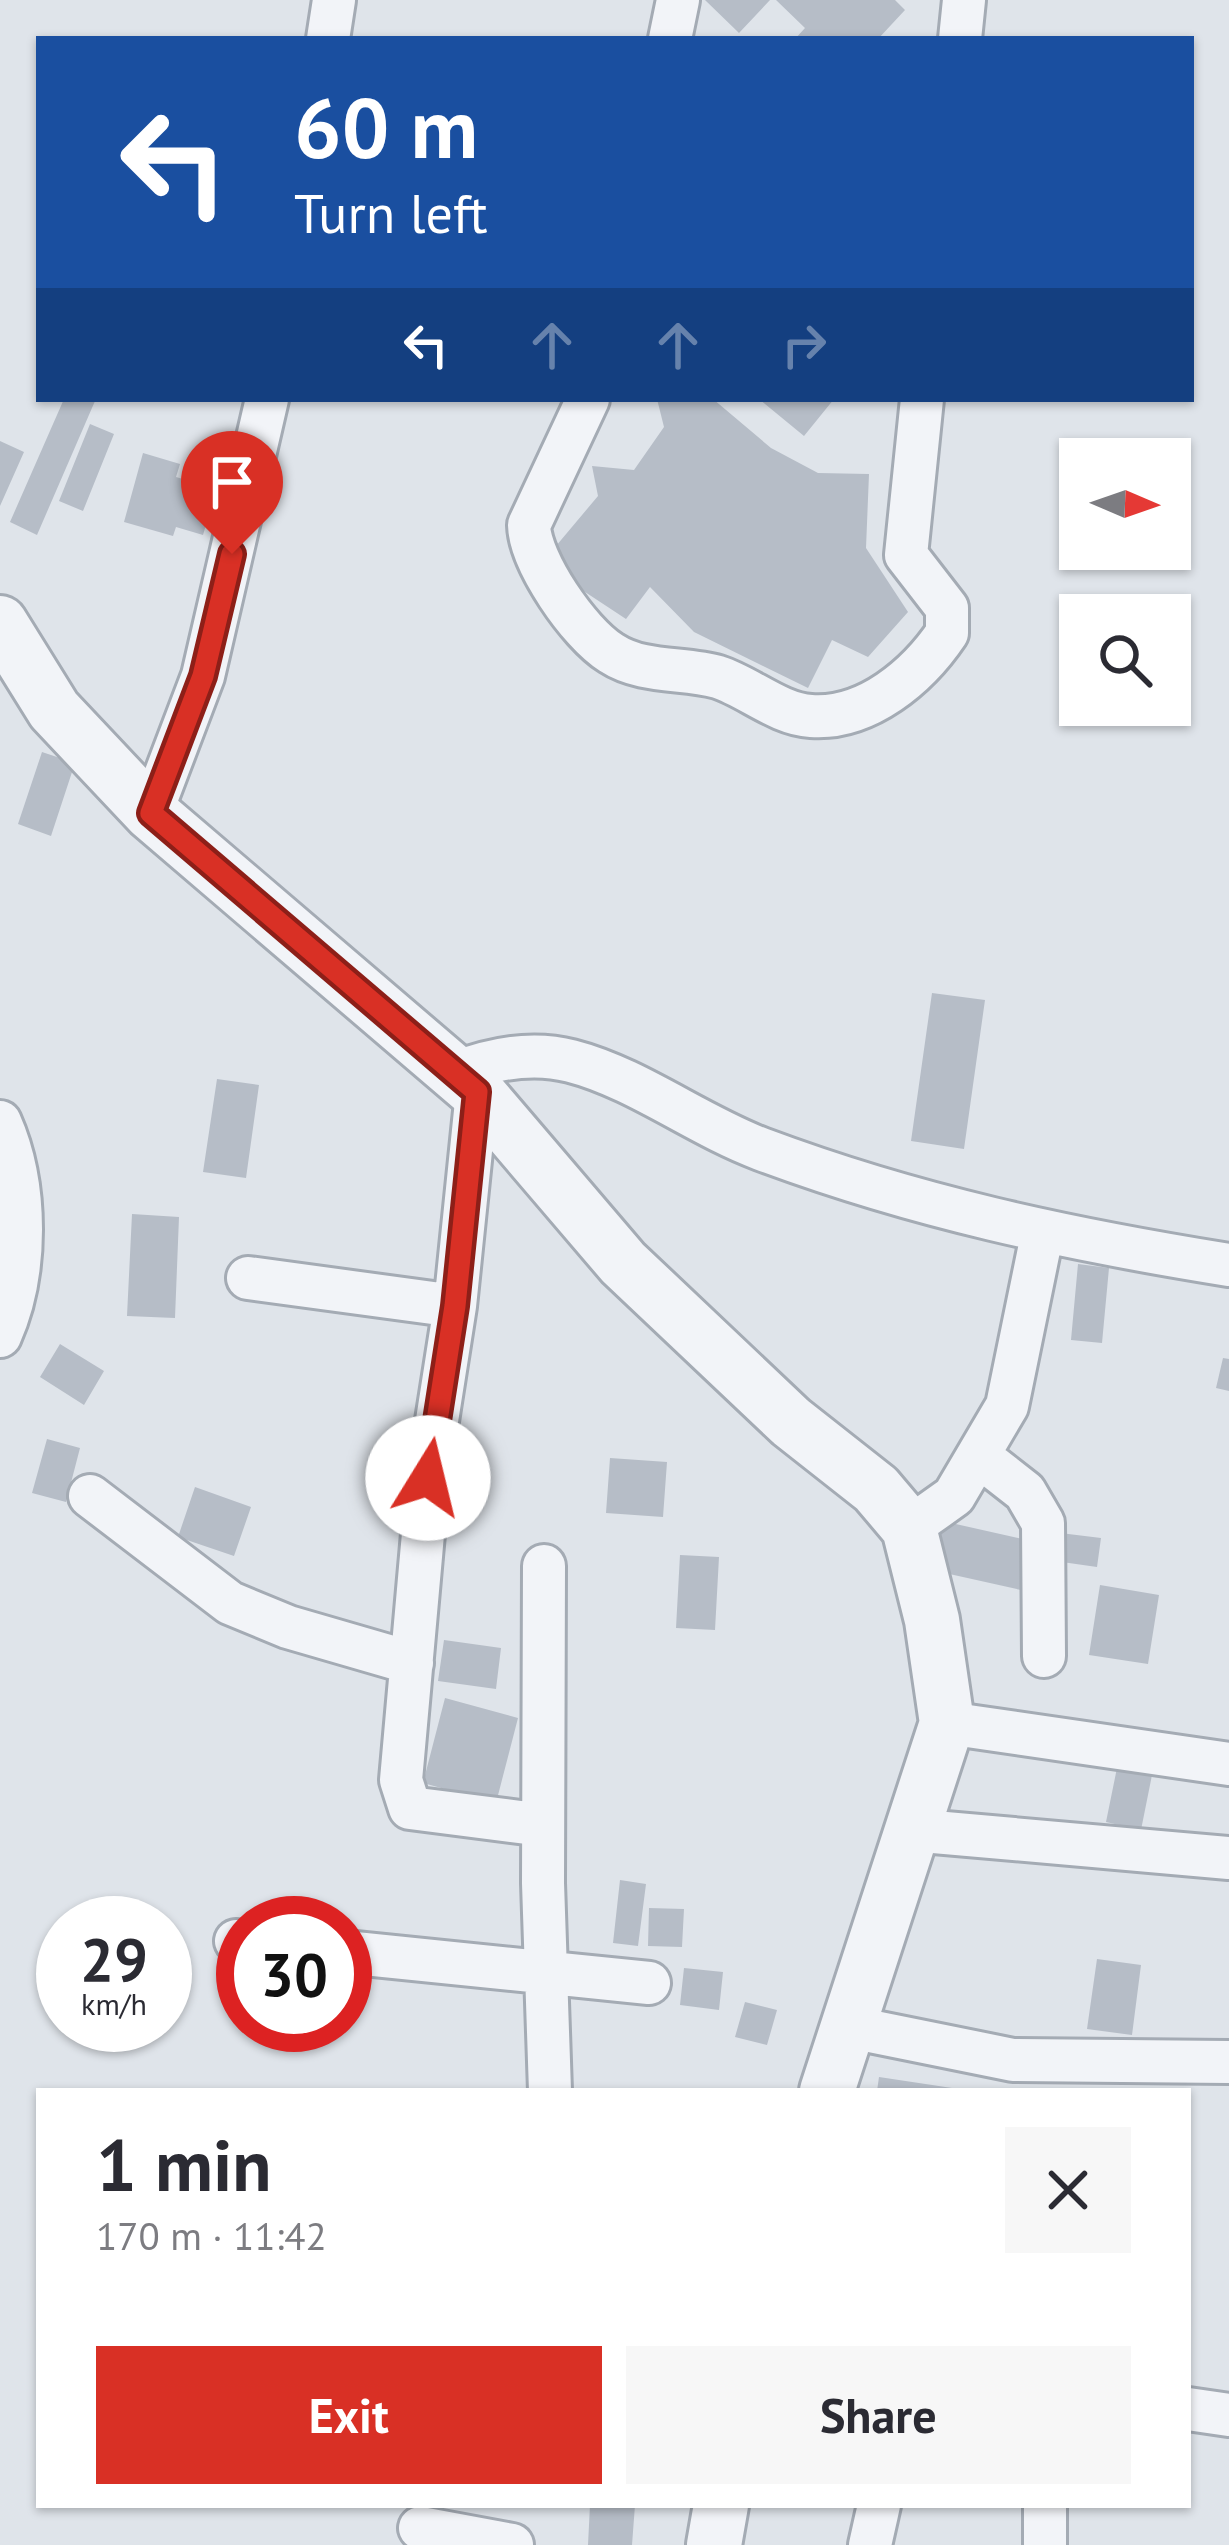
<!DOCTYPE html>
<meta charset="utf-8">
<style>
:root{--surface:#fff;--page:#f7f7f7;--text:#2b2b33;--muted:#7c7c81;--accent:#d93025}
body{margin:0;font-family:"PT Sans",sans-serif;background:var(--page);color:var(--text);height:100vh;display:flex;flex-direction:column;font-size:45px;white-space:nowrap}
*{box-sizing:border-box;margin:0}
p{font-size:39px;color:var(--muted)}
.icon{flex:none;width:66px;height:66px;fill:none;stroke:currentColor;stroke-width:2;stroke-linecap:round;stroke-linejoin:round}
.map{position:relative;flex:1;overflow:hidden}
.panel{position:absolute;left:36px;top:2088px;width:1155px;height:420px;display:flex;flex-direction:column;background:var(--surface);border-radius:0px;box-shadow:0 3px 9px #0004}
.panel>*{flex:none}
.top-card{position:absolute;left:36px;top:36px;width:1158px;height:366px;border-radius:0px;box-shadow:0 3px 9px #0004;background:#1a4fa0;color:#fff;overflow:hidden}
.needle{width:78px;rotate:92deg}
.fabs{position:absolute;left:1059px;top:438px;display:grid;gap:24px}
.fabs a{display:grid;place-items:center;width:132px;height:132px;border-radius:0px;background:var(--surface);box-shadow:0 3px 9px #0004;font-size:60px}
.speed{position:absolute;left:36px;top:1896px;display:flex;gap:24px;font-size:60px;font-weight:700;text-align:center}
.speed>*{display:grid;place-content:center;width:156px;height:156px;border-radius:50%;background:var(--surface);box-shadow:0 3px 9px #0004;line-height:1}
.speed small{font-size:30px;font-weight:400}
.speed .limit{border:18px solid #d22;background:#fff;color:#111}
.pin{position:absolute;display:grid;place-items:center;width:102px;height:102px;color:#fff;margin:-123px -51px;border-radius:50% 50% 50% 0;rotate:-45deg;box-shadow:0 0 12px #0007}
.pin .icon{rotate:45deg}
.me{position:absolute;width:132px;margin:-66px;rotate:9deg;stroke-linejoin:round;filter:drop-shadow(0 0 9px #0008)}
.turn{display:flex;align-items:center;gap:42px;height:252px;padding:0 60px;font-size:54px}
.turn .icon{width:156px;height:156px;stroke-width:2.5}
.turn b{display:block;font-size:84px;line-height:102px}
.lanes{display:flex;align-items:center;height:114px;padding:0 60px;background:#0003;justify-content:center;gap:60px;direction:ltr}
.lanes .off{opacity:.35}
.round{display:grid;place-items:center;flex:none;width:126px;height:126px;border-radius:0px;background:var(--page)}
.overview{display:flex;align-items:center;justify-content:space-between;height:204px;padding:0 60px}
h1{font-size:72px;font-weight:800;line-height:90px}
.button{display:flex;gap:24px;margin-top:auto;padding:24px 60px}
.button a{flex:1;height:138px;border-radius:0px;background:var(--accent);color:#fff;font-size:48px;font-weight:800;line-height:138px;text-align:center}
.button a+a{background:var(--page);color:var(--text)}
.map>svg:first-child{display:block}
.building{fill:#b6bdc7}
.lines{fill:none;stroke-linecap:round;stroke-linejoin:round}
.minor-casing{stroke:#a4abb4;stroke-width:48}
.tertiary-casing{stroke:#a4abb4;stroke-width:60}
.minor{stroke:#f2f4f8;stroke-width:42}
.tertiary{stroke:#f2f4f8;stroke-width:54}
.route-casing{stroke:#8d1f18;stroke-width:30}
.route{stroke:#d93025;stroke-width:21}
</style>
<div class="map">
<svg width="1229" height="2545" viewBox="0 0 1229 2545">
<rect width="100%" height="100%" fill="#dfe4ea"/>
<path class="building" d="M705,0h65l-31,33z
M776,0h119l10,10 -27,29h-83l10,-11z
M64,399l31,2 -58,134 -27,-13z
M657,399h56l58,49 47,25 51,1 -3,74 42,64 -40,45 -36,-17 -24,48 -114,-56 -44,-45 -24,32 -44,-29 -26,-44 42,-50 -6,-30 42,4 30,-43z
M759,399h75l-30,37z
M90,424l24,10 -31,77 -24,-10z
M0,441l24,11 -24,54z
M143,453l37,11 -4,13 24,7 -4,12 17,5 -10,34 -27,-8 -3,9 -49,-14z
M42,752l33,11 -24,73 -33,-12z
M932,993l53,7 -21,149 -53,-8z
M217,1079l42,6 -13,93 -43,-6z
M132,1214l47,3 -4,101 -48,-2z
M1078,1264l31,4 -7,75 -31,-3z
M60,1344l44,27 -20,34 -44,-28z
M1223,1358l6,1v32l-13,-3z
M47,1439l33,9 -14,54 -34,-9z
M610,1458l57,4 -4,55 -57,-4z
M195,1487l56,20 -17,49 -56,-19z
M938,1520l93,21 -10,49 -94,-21z
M1052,1532l49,6 -4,29 -49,-7z
M680,1555l39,2 -4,73 -39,-2z
M1100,1585l59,10 -11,69 -59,-9z
M444,1640l57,8 -5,41 -58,-8z
M445,1698l73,20 -22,85 -73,-20z
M1118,1763l35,7 -12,60 -35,-8z
M620,1880l26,4 -8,62 -25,-3z
M649,1908l35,1 -2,38 -34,-1z
M1097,1959l44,6 -9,70 -45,-6z
M684,1968l39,4 -4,38 -39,-5z
M745,2002l32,8 -10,35 -32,-8z
M879,2077l73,11 -1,3h-74z
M590,2505h45l-3,40h-44z"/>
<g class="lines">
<defs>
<path id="minor" d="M328,39l6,-39
M670,39l8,-39
M960,39l4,-39
M588,399l-59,126c1,37 50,108 82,128 32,21 73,14 107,24 31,10 60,37 93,39 56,4 107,-40 136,-83v-25l-41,-53 16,-156
M151,813l52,-137 64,-277
M455,1073c36,-14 78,-22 116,-12 66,17 126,64 190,88 155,58 306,90 468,116
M477,1092l-22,214 -27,172 -27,302 9,28 133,17
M0,1122c28,63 28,152 0,214
M248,1278l207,28
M979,1456l46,36 18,31 1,133
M90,1496l140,107 58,24 124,36
M909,1528l45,-32 53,-90 35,-171
M544,1566l-1,317 7,208
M947,1723l282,41
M911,1830l318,28
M236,1941l7,1
M345,1952l304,31
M850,2027l163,33 216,2
M1188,2409l41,6
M1045,2505v40
M420,2528l92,17
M870,2545l9,-40"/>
<path id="tertiary" d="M0,623l54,87 97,103 326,279 146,171 168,159 85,67 33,39 23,92 15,103 -120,368
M714,2545l7,-40"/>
</defs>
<use href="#minor" class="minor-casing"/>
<use href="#tertiary" class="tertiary-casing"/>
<use href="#minor" class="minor"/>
<use href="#tertiary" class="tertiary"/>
</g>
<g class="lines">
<defs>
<path id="route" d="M232,554l-29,122 -52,137 326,279 -22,214 -27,172"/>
</defs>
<use href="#route" class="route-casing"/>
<use href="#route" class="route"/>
</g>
</svg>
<div class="fabs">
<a><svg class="needle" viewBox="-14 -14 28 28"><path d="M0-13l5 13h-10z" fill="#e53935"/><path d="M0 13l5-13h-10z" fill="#7c7c81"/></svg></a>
<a><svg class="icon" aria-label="search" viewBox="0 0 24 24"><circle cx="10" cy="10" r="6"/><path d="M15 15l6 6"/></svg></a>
</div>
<div class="speed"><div>29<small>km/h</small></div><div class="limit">30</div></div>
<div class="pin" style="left:232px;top:554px;background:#d93025"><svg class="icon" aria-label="arrive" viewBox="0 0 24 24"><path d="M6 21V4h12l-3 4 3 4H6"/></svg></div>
<svg class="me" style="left:428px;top:1478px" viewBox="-20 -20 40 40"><circle r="19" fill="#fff"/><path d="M0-13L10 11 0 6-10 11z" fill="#d93025"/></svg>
<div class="top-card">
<div class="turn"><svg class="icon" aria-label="left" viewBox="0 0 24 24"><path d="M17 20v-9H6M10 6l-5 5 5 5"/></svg><div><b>60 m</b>Turn left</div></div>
<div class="lanes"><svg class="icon" aria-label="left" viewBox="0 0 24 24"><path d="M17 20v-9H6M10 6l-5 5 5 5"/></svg><svg class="icon off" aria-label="ahead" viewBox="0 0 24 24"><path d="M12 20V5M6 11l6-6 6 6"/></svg><svg class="icon off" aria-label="ahead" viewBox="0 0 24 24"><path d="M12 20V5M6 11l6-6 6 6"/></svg><svg class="icon off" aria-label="right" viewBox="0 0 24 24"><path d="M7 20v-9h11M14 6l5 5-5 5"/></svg></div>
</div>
<section class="panel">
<div class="overview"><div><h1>1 min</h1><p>170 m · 11:42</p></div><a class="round"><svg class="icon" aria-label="close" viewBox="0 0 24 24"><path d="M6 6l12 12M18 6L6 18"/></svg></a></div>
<div class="button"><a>Exit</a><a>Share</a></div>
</section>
</div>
